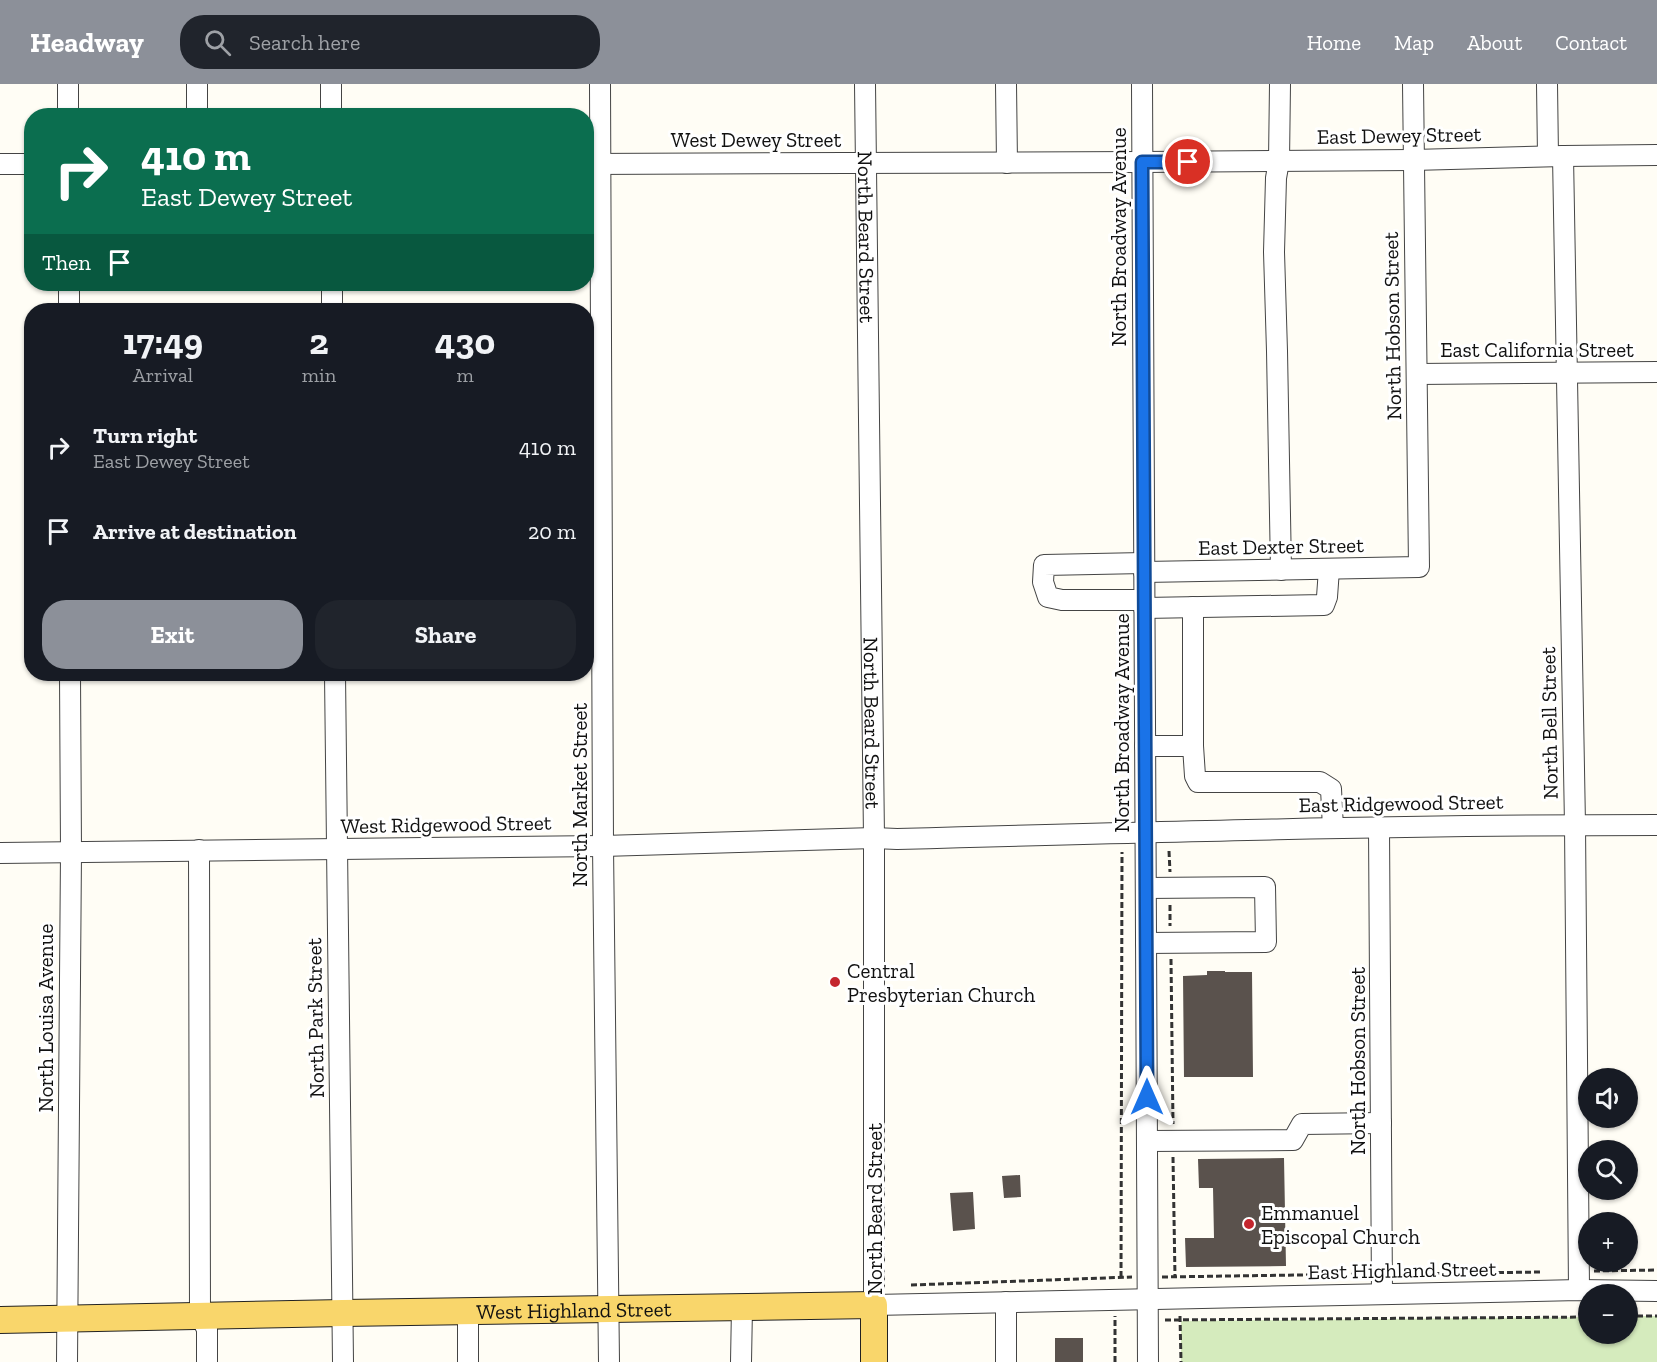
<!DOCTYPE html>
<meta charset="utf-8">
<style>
:root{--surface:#171b24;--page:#20242c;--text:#f1f3f6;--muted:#9ea1a6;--accent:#8c9099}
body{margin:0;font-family:"Zilla Slab",serif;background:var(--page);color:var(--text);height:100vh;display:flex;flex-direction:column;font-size:22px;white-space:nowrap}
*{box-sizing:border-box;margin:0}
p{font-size:20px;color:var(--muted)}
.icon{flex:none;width:33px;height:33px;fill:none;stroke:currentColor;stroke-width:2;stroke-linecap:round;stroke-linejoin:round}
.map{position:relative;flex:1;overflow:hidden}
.details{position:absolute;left:24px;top:219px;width:570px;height:378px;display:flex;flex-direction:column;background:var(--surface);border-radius:24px;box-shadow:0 2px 4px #0004}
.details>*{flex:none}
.banner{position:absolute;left:24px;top:24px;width:570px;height:183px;border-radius:24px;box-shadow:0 2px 4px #0004;background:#0b6e4f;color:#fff;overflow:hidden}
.controls{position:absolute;left:1578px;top:984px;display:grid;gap:12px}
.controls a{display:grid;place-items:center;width:60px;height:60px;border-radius:50%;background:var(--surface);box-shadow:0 2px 4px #0004;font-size:30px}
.pin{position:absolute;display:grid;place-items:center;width:51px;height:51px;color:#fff;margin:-26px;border:3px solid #fff;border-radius:50%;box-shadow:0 2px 6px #0007}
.me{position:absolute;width:66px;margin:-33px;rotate:0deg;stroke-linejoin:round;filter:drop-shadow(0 0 4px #0008)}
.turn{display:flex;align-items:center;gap:21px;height:126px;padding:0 18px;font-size:27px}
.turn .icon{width:78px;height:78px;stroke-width:2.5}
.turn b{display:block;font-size:42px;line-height:51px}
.then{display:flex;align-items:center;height:57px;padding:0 18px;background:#0003;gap:12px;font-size:22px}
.eta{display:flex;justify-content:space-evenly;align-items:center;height:102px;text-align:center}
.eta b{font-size:36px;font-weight:700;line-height:42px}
.action{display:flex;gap:12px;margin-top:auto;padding:12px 18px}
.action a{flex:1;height:69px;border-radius:24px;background:var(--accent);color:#fff;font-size:24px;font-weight:700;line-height:69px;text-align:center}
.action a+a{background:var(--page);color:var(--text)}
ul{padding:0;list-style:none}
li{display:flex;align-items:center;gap:18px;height:84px;padding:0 18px}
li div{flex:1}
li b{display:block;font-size:22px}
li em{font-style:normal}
header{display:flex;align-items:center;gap:36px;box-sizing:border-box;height:84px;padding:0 30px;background:var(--accent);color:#fff}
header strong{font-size:28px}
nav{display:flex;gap:33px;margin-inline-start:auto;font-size:21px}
.search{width:420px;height:54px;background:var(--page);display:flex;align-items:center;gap:15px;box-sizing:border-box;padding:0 21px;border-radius:24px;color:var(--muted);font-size:22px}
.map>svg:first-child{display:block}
.green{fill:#d5ebbd}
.building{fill:#5a524d}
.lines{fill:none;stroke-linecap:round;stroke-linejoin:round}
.minor-casing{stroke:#444;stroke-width:22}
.major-casing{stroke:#222;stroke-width:28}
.path{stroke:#333;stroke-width:3;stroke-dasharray:6 3;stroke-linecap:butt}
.minor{stroke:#fff;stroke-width:20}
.major{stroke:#f9d66b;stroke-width:26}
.route-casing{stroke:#114b97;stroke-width:15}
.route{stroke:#1a73e8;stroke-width:10}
.poi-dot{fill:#c4262e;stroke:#fff;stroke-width:2}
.labels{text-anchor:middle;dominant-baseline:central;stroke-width:6;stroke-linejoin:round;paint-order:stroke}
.street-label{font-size:21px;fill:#111;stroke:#fff}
.poi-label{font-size:21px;fill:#111;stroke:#fff;text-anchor:start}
</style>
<header>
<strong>Headway</strong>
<div class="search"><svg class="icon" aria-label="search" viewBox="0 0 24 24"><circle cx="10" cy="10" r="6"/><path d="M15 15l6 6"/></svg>Search here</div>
<nav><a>Home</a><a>Map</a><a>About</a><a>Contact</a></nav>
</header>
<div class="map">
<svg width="1657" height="1278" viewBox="0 0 1657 1278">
<rect width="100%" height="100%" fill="#fffdf5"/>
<path class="green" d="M1628,1232h29v46h-476v-41l407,-4v17h40z"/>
<path class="building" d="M1207,887h18v1h27l1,105h-69l-1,-101 24,-1z
M1284,1074l2,108 -100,1 -1,-29h29l-1,-50h-14l-1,-29z
M1020,1091l1,22 -17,1 -2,-22z
M973,1108l2,37 -22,2 -3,-38z
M1055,1254h28v24h-28z"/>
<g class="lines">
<defs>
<g id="minor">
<path d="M68,0v32"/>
<path d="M197,0v32"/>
<path d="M331,0v32"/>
<path d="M600,0l3,762 6,516"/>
<path id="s1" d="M865,0l9,754v467l705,-15 78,1"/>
<path d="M1006,0l1,79"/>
<path d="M1142,0l6,1278"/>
<path d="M1280,0l-1,77 -3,17 -2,74 3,99 4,219"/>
<path d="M1547,0l1,72"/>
<path d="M1563,72l12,669 4,465"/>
<path d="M0,80h32"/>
<path d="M586,80l556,-2 271,-2 150,-4 94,-1"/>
<path d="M69,200v26"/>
<path d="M332,200v26"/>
<path d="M1418,290l239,-2"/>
<path d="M1144,479l-100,2 -1,17 5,15 14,3h82"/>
<path d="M1144,488l275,-5 -6,-483"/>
<path d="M1193,523v139l2,30 3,6h122l11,7 2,39"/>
<path d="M1144,524l180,-3 3,-8 2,-28"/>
<path d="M335,590l8,688"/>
<path d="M1145,662h48"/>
<path d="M1379,744l3,466"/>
<path d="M199,766l1,466 7,13v33"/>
<path d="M0,769l603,-7 271,-8 23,1c253,-7 507,-14 760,-14"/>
<path d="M1146,804l119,-1 1,55 -120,1"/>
<path d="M1147,1057l146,-1 9,-16 79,-1"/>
<path d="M1006,1218v60"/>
<path d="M468,1227v51"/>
<path d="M67,1278l4,-510 -1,-178"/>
<path d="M741,1278l1,-55"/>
</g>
<g id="major">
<path id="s2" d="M0,1236l343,-7 531,-8v57"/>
</g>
</defs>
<use href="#minor" class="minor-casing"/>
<use href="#major" class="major-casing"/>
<path class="path" d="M1169,767l1,21
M1170,821v21
M1171,875l2,165
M1173,1073l2,120
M1594,1187l63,-1
M1399,1190l141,-2
M1121,1193l1,-425
M1162,1193l204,-3
M911,1201l221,-8
M1180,1232l1,46
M1628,1232h29
M1165,1236l423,-3
M1115,1278v-46"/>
<use href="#minor" class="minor"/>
<use href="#major" class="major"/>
</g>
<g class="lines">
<defs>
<path id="route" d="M1147,1013l-5,-935h46"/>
</defs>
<use href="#route" class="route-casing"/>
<use href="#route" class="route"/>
</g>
<g class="poi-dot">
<circle cx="835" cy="898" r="6"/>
<circle cx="1249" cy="1140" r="6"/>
</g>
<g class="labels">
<g class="street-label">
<text transform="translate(1399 51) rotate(-1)">East Dewey Street</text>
<text x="756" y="55">West Dewey Street</text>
<text stroke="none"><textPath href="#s1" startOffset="153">North Beard Street</textPath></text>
<text transform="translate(1118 153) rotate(-90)">North Broadway Avenue</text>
<text transform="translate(1392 242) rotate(-91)">North Hobson Street</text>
<text x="1537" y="265">East California Street</text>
<text transform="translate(1281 462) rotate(-1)">East Dexter Street</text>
<text stroke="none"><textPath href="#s1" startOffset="639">North Beard Street</textPath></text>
<text transform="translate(1121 639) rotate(-90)">North Broadway Avenue</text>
<text transform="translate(1549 639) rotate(-91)">North Bell Street</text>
<text transform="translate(579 711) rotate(-90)">North Market Street</text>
<text transform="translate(1401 719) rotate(-1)">East Ridgewood Street</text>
<text transform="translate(446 740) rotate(-1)">West Ridgewood Street</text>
<text transform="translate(45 934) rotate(-90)">North Louisa Avenue</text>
<text transform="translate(315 934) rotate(-91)">North Park Street</text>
<text transform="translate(1357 977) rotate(-90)">North Hobson Street</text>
<text transform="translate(874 1125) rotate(-90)">North Beard Street</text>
<text transform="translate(1402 1186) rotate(-1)">East Highland Street</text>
<text stroke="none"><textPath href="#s2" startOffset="574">West Highland Street</textPath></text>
</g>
<g class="poi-label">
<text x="847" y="886">Central<tspan x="847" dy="24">Presbyterian Church</tspan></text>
<text x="1261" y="1128">Emmanuel<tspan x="1261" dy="24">Episcopal Church</tspan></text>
</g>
</g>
</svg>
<div class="controls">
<a><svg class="icon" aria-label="sound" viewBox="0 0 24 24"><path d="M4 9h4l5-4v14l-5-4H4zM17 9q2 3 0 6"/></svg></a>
<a><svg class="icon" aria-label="search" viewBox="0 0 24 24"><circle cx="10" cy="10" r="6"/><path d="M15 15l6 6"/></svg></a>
<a>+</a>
<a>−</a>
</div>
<div class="pin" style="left:1188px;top:78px;background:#d93025"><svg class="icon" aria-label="arrive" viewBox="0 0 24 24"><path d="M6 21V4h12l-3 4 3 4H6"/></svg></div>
<svg class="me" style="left:1147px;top:1013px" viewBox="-20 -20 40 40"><path d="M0-17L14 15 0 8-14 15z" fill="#1a73e8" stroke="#fff" stroke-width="4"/></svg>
<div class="banner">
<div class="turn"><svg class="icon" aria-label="right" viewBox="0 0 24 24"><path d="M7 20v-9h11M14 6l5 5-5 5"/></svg><div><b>410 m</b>East Dewey Street</div></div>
<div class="then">Then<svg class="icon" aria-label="arrive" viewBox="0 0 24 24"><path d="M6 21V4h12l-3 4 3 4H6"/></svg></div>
</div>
<section class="details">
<div class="eta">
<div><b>17:49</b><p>Arrival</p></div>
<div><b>2</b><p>min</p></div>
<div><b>430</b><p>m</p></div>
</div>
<ul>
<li><svg class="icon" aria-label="right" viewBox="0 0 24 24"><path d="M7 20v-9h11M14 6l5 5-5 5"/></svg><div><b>Turn right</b><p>East Dewey Street</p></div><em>410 m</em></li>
<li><svg class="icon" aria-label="arrive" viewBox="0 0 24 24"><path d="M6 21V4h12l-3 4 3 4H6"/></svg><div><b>Arrive at destination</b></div><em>20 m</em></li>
</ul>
<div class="action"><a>Exit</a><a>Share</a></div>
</section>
</div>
